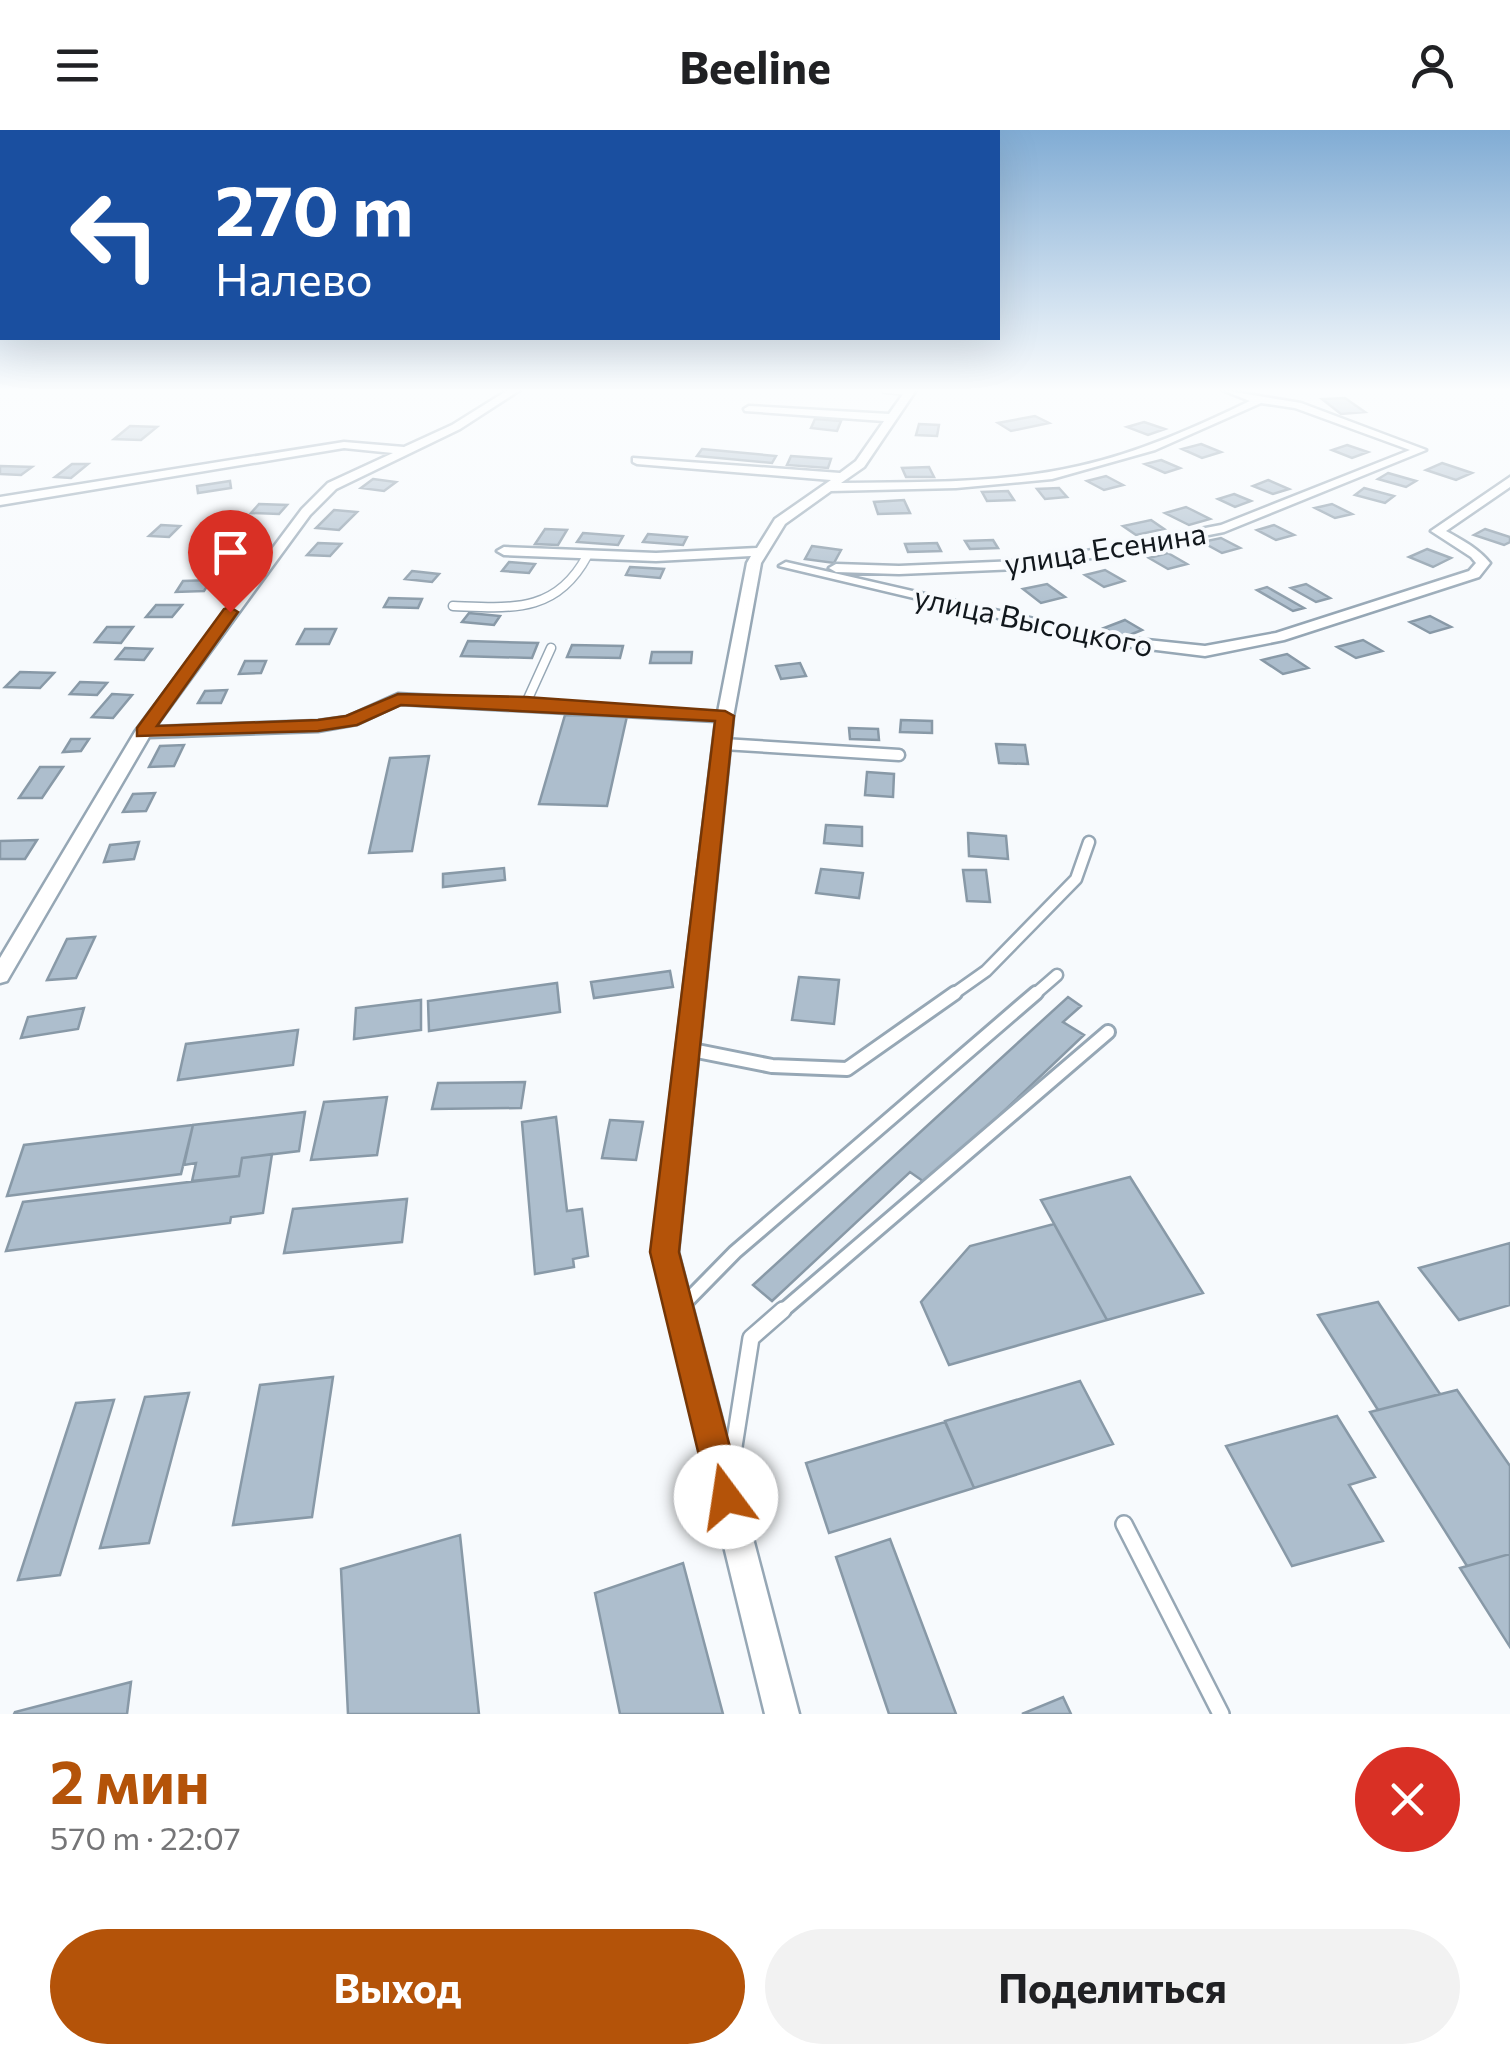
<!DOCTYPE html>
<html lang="ru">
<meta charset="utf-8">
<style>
:root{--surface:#fff;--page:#f2f2f2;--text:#202124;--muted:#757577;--accent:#b45309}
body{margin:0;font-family:Commissioner,sans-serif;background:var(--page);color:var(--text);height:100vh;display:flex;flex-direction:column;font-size:38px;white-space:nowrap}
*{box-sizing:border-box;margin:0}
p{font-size:32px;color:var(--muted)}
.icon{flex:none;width:55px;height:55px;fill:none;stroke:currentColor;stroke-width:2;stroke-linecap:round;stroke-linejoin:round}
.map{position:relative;height:1584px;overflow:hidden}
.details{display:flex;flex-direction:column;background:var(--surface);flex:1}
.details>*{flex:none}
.banner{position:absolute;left:0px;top:0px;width:1000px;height:210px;box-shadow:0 10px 40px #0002;background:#1a4fa0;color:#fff;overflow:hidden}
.pin{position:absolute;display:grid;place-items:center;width:85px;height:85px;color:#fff;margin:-102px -42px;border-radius:50% 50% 50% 0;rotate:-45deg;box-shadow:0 0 10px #0007}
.pin .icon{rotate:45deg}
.me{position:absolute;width:110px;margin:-55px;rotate:346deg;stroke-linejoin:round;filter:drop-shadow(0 0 8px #0008)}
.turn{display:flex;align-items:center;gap:35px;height:210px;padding:0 50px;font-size:45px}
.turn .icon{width:130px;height:130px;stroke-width:2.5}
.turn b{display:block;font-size:70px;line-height:85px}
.round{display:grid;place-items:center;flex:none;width:105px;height:105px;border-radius:52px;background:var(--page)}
.headline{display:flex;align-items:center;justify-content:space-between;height:170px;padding:0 50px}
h1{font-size:60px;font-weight:700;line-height:75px;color:var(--accent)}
.cta{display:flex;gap:20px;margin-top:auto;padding:20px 50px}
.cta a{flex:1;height:115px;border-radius:60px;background:var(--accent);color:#fff;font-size:40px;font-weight:700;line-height:115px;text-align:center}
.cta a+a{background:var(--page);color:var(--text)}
header{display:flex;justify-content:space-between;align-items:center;height:130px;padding:0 50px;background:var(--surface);font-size:45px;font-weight:700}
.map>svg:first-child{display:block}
.building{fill:#adbecd;stroke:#8899a7;stroke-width:2.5}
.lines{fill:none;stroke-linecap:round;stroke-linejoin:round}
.service-far4-casing{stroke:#96a7b5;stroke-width:9}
.service-far3-casing{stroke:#96a7b5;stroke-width:11}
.service-far2-casing{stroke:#96a7b5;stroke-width:15}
.service-far1-casing{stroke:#96a7b5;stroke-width:18}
.service-casing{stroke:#96a7b5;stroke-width:20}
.minor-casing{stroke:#96a7b5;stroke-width:5}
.service-far4{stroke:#fff;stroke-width:6}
.service-far3{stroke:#fff;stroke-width:8}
.service-far2{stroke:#fff;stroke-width:10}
.service-far1{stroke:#fff;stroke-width:12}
.service{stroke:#fff;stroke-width:15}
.minor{fill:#fff;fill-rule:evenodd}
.route{fill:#b45309;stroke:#753606;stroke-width:2.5}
.labels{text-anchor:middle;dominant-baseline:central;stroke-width:8;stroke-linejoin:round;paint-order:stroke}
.far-street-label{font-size:30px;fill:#12181d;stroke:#f7fafd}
</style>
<header><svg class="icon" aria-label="menu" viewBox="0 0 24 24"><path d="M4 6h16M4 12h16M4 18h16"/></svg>Beeline<svg class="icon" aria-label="person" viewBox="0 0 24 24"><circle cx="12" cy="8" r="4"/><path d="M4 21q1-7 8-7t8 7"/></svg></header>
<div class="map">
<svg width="1510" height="1584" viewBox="0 0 1510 1584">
<rect width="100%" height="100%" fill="#f7fafd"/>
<path class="building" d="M1345,268l20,14 -24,2 -19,-15z
M1035,286l14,7 -38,8 -13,-8z
M815,289l26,2 -4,10 -26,-3z
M1144,292l21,7 -17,6 -21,-8z
M919,294l20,1 -2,11 -21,-1z
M130,296l27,1 -16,13 -27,-1z
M1201,314l20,8 -19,6 -20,-9z
M1347,315l21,7 -16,6 -20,-8z
M702,319l74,7 -4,7 -75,-7z
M791,326l40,3 -3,9 -41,-3z
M1161,330l19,8 -15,5 -20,-9z
M1442,333l30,10 -16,7 -30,-10z
M72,334h16l-17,14 -16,-1z
M0,336l32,1 -11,8 -21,-1z
M929,337l5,10h-28l-4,-9z
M1388,343l28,8 -10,6 -28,-8z
M1106,346l17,9 -19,5 -17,-9z
M373,349l23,3 -12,9 -23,-3z
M1268,350l21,9 -16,5 -20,-8z
M230,351l1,7 -33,5 -1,-7z
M1059,358l8,9 -22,2 -8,-10z
M1364,358l30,8 -9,7 -30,-8z
M1008,361l6,9 -27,1 -5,-9z
M1234,364l17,7 -16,6 -17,-8z
M904,370l6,13 -32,1 -4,-12z
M259,374l28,1 -8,9 -28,-1z
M1332,374l20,10 -17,4 -20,-10z
M1186,377l24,12 -21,6 -24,-12z
M334,380l23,2 -18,18 -23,-2z
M1151,390l13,9 -28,6 -13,-9z
M161,395l19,1 -11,11 -20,-1z
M1274,395l20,10 -18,5 -19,-10z
M545,399l22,1 -9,15 -23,-1z
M1485,399l25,8v5l-6,3 -30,-10z
M239,403l24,1 -12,11 -23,-2z
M583,403l40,3 -5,9 -41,-3z
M648,404l39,3 -4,8 -40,-3z
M1221,408l19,10 -18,5 -20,-11z
M993,410l5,8 -28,1 -5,-8z
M318,413l23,1 -11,12 -23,-1z
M937,413l4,8 -33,1 -3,-8z
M812,416l29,4 -7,13 -29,-4z
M1427,419l24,9 -18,9 -24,-10z
M1168,423l19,11 -19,5 -19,-11z
M509,432l26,2 -6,9 -27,-2z
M630,437l34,2 -4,9 -34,-3z
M1105,440l19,11 -20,6 -19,-12z
M412,441l27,3 -7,8 -27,-3z
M211,450l-7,11 -28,1 7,-11z
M1047,454l18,13 -24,6 -18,-14z
M1306,454l24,14 -14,4 -25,-14z
M1267,457l37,21 -11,3 -36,-21z
M389,468l33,1 -4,9 -34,-1z
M156,475h26l-10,12h-26z
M469,483l31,3 -6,9 -32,-3z
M1430,486l21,11 -21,6 -20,-11z
M1125,490l17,10 -20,8 -18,-10z
M107,497h26l-12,16 -26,-1z
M305,499h31l-7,15h-32z
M1363,510l19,11 -26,7 -19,-11z
M468,511l70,2 -6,15 -71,-2z
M572,515l51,1 -3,12 -53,-1z
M125,518l27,1 -8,11 -28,-1z
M652,522h40l-1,11h-41z
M1287,524l21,14 -25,6 -21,-14z
M245,531h21l-5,12 -22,1z
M800,533l6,13 -25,3 -5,-13z
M20,542l34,1 -14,15 -35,-1z
M80,552l27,1 -10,12 -27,-1z
M227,560l-6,13h-23l7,-12z
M112,564l20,1 -19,23 -21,-1z
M565,585l62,1 -20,90 -68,-2z
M901,590l31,1v12l-32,-1z
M849,598l29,1 1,11 -29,-1z
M71,609h18l-8,12 -18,1z
M996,614l29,1 3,19 -29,-1z
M184,615l-10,21 -25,1 11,-21z
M429,626l-17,95 -43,2 21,-95z
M40,637h23l-21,31h-23z
M867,642l27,2 -1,23 -28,-2z
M155,663l-9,18 -23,1 10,-18z
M826,695l36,2v19l-38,-3z
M968,703l38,3 2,23 -39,-3z
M37,710l-12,19h-25v-18z
M139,712l-5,17 -30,3 6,-17z
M504,738l1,12 -62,7v-13z
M821,739l42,4 -4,25 -43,-5z
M963,740h23l4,32 -23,-1z
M95,807l-19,41 -29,2 20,-41z
M670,841l3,16 -79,11 -3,-16z
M799,847l40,3 -5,44 -42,-4z
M557,853l3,29 -131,19 -1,-30z
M1068,867l13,9 -18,16 21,13 -157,149 -17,-12 -138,129 -19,-16z
M421,870v30l-67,9 2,-31z
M84,878l-6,21 -57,9 7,-21z
M298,900l-5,35 -115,15 8,-36z
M525,952l-4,26 -89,1 6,-26z
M387,967l-10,58 -66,5 13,-58z
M305,982l-6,39 -57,7 -3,18 -47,5 4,-18 -12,2 9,-40z
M556,987l11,94 15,-2 6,47 -15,3 1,8 -39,7 -13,-152z
M610,990l33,2 -7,38 -34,-2z
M193,995l-12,49 -174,22 17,-51z
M272,1024l-9,59 -32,4 -1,6 -224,28 17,-49 216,-26 3,-18z
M1130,1047l73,116 -96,27 -66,-120z
M407,1069l-5,43 -118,11 9,-44z
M1054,1094l53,96 -158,45 -28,-63 49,-56z
M1510,1113v62l-51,15 -40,-52z
M1378,1172l62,92 -62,16 -60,-95z
M333,1247l-21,140 -79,8 27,-140z
M1080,1251l33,63 -139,44 -29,-67z
M1457,1260l53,76v88l-43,12 -97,-154z
M189,1263l-40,150 -49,5 45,-151z
M114,1270l-54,175 -42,5 58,-177z
M1337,1286l38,61 -26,8 34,56 -91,25 -66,-120z
M945,1292l29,66 -145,45 -23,-70z
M460,1405l19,179h-131l-7,-145z
M890,1409l66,175h-67l-53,-157z
M1510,1424v93l-50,-79z
M683,1433l40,151h-103l-25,-121z
M131,1552l-4,32h-113l1,-2z
M1063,1567l8,17h-49z"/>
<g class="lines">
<defs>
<path id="service-far4" d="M885,260l25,2"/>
<path id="service-far3" d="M453,476c58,2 103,8 134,-50
M526,573l25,-55
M723,614l10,1"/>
<path id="service-far2" d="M723,614l176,11
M952,865l34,-24 90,-92 13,-37
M1034,865l23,-20"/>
<path id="service-far1" d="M687,919l85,17 75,3 108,-76
M683,1175l52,-53 301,-259
M780,1183l328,-281"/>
<path id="service" d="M730,1342l21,-134 32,-28
M1124,1394l97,190"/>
<path id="minor" d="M508,260h12l-60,39 -124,60 -26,26 -155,212 163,-6 29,-4 51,-23 320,18 29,-149 4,-7 -95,5 -152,-6 -7,-4 7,-4 152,6 101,-5 18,-29 56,-39 -194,-16 -4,-2v-4l207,15 16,-12 28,-40 -139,-10 -1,-2 5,-3 140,8 17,-24h10l-52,77 -23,16c79,-1 160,1 238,-17 59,-13 117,-39 171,-65l-28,-11 79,13 125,47 -202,82 -184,36 -141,6 -63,-2 -7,-4 7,-4 63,2 141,-6 181,-35 189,-75 -115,-42 -34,-5 -106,47 -103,29 -96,9 -125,3 -46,33 -24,39 -28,154 -55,535 121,462h-34l-113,-462 64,-531 -316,-17 -43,20 -39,7 -169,6 -142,244 -7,2v-25l135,-226 167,-223 26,-26 65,-30 -49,-5 -344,57v-8l344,-55 60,5 48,-22z
M1510,347v10l-64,44c16,9 32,17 44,32l-11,14 -195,63 -79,16 -97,-12 -329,-78 7,-4 322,74 97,10 71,-13 193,-62 7,-8 -5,-6 -40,-26z"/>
</defs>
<use href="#service-far4" class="service-far4-casing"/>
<use href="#service-far3" class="service-far3-casing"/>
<use href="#service-far2" class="service-far2-casing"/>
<use href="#service-far1" class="service-far1-casing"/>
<use href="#service" class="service-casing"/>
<use href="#minor" class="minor-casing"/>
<use href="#service-far4" class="service-far4"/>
<use href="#service-far3" class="service-far3"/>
<use href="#service-far2" class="service-far2"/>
<use href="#service-far1" class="service-far1"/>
<use href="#service" class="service"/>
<use href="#minor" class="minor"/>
</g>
<linearGradient id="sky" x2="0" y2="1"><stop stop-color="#81acd4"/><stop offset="0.54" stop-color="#fbfdfe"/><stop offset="1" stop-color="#fbfdfe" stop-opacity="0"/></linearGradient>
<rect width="1510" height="482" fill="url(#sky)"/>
<path class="route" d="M230,477l8,5 -81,114 161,-6 28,-4 52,-22 128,3 199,14 9,5 -55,536 64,245 -5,12 -12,5 -12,-5 -5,-12 -59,-245 65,-531 -314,-16 -44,20 -39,6 -181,5v-8l87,-119z"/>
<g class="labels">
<g class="far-street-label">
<text transform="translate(1105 417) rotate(-9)">улица Есенина</text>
<text transform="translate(1034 490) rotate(12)">улица Высоцкого</text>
</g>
</g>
</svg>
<div class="pin" style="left:230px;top:482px;background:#d93025"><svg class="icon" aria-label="arrive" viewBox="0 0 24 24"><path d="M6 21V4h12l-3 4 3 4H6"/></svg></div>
<svg class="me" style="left:726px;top:1367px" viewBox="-20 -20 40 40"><circle r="19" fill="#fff"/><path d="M0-13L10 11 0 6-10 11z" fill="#b45309"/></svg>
<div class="banner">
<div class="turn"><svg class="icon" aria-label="left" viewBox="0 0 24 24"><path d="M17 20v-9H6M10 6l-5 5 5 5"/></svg><div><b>270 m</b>Налево</div></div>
</div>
</div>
<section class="details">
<div class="headline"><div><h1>2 мин</h1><p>570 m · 22:07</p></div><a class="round" style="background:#d93025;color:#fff"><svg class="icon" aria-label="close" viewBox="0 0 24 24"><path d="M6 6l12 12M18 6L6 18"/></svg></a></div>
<div class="cta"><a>Выход</a><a>Поделиться</a></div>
</section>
